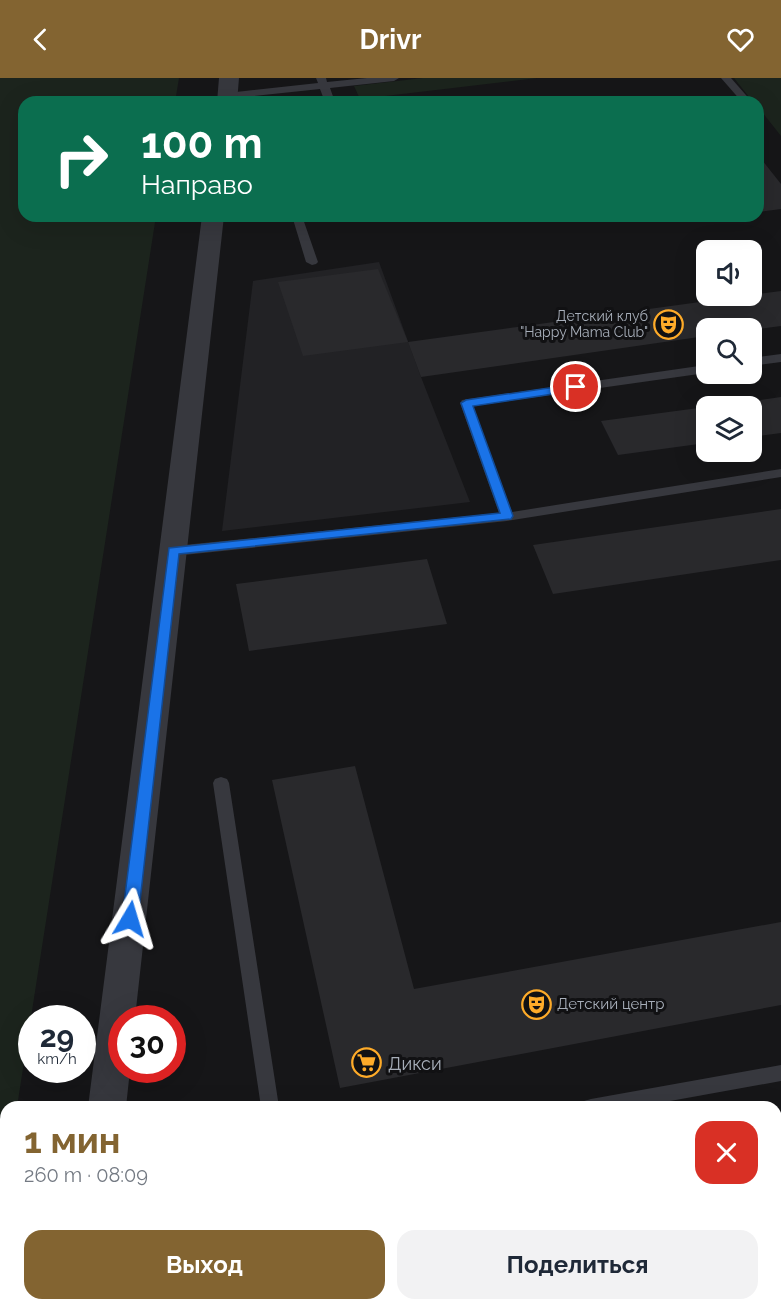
<!DOCTYPE html>
<html lang="ru">
<meta charset="utf-8">
<style>
:root{--surface:#fff;--page:#f2f2f3;--text:#1f2937;--muted:#747a83;--accent:#836431}
body{margin:0;font-family:Raleway,sans-serif;background:var(--page);color:var(--text);height:100vh;display:flex;flex-direction:column;font-size:22px;white-space:nowrap}
*{box-sizing:border-box;margin:0}
p{font-size:20px;color:var(--muted)}
.icon{flex:none;width:33px;height:33px;fill:none;stroke:currentColor;stroke-width:2;stroke-linecap:round;stroke-linejoin:round}
.map{position:relative;flex:1;overflow:hidden}
.panel{position:absolute;left:0px;top:1023px;width:782px;height:210px;display:flex;flex-direction:column;background:var(--surface);border-radius:18px 18px 0 0;box-shadow:0 6px 24px #0002}
.panel>*{flex:none}
.guide{position:absolute;left:18px;top:18px;width:746px;height:126px;border-radius:18px;box-shadow:0 6px 24px #0002;background:#0b6e4f;color:#fff;overflow:hidden}
.tools{position:absolute;left:696px;top:162px;display:grid;gap:12px}
.tools a{display:grid;place-items:center;width:66px;height:66px;border-radius:12px;background:var(--surface);box-shadow:0 6px 24px #0002;font-size:30px}
.speed{position:absolute;left:18px;top:927px;display:flex;gap:12px;font-size:30px;font-weight:700;text-align:center}
.speed>*{display:grid;place-content:center;width:78px;height:78px;border-radius:50%;background:var(--surface);box-shadow:0 6px 24px #0002;line-height:1}
.speed small{font-size:15px;font-weight:400}
.speed .limit{border:9px solid #d22;background:#fff;color:#111}
.pin{position:absolute;display:grid;place-items:center;width:51px;height:51px;color:#fff;margin:-26px;border:3px solid #fff;border-radius:50%;box-shadow:0 2px 6px #0007}
.me{position:absolute;width:66px;margin:-33px;rotate:7deg;stroke-linejoin:round;filter:drop-shadow(0 0 4px #0008)}
.turn{display:flex;align-items:center;gap:21px;height:126px;padding:0 24px;font-size:27px}
.turn .icon{width:78px;height:78px;stroke-width:2.5}
.turn b{display:block;font-size:42px;line-height:51px}
.round{display:grid;place-items:center;flex:none;width:63px;height:63px;border-radius:18px;background:var(--page)}
.overview{display:flex;align-items:center;justify-content:space-between;height:102px;padding:0 24px}
h1{font-size:36px;font-weight:700;line-height:45px;color:var(--accent)}
.action{display:flex;gap:12px;margin-top:auto;padding:12px 24px}
.action a{flex:1;height:69px;border-radius:18px;background:var(--accent);color:#fff;font-size:24px;font-weight:700;line-height:69px;text-align:center}
.action a+a{background:var(--page);color:var(--text)}
header{display:flex;justify-content:space-between;align-items:center;height:78px;padding:0 24px;background:var(--accent);color:#fff;font-size:27px;font-weight:700}
.map>svg:first-child{display:block}
.built{fill:#222225}
.green{fill:#1c241d}
.building{fill:#29292c}
.lines{fill:none;stroke-linecap:round;stroke-linejoin:round}
.service{fill:#37383e;fill-rule:evenodd}
.minor{fill:#37383e;fill-rule:evenodd}
.route{fill:#1a73e8;stroke:#114b97;stroke-width:1.5}
.labels{text-anchor:middle;dominant-baseline:central;stroke-width:6;stroke-linejoin:round;paint-order:stroke}
.far-poi-label{font-size:14px;fill:#a7aeb9;stroke:#111113;text-anchor:end}
.poi-label{font-size:15px;fill:#a7aeb9;stroke:#111113;text-anchor:start}
.near-poi-label{font-size:18px;fill:#a7aeb9;stroke:#111113;text-anchor:start}
</style>
<header><svg class="icon" aria-label="back" viewBox="0 0 24 24"><path d="M15 5l-7 7 7 7"/></svg>Drivr<svg class="icon" aria-label="heart" viewBox="0 0 24 24"><path d="M12 20l-8-8c-3-5 5-10 8-4 3-6 11-1 8 4z"/></svg></header>
<div class="map">
<svg width="781" height="1233" viewBox="0 0 781 1233">
<rect width="100%" height="100%" fill="#161618"/>
<path class="built" d="M379,184l42,115 49,125 -248,29 31,-250z
M781,1078v155h-482v-6h477v-147z"/>
<path class="green" d="M0,0h179l-4,24h-151v114h132l-139,891h-11v70l-6,37z
M423,0h114l-177,21 -6,-13z
M734,0h47v58l-23,-29v-5h-5z
M149,1227h150v6h-151z"/>
<path class="building" d="M758,77l23,29v25l-23,3z
M378,191l30,73 -105,14 -25,-74z
M781,213v35l-29,4 -46,-2v8l-285,41 -13,-35z
M781,319v36l-29,4v-31h-34z
M706,329v36l-88,12 -17,-34z
M781,431v51l-228,34 -20,-49z
M427,481l20,65 -198,27 -13,-67z
M355,688l59,223 367,-67v83l-441,83 -68,-308z"/>
<g class="lines">
<path class="service" d="M316,0h10l1,4 40,-4h32l-5,3 -64,7 5,14h-10l-5,-13 -93,10 -5,-3 5,-3 91,-10z
M721,0h10l21,24h-10z
M292,138h10l16,46 -2,2 -4,1 -6,-3z
M781,276v8l-29,4v-8z
M706,287v8l-233,33 39,106 269,-43v8l-274,44 -333,35 -7,-5 7,-5 325,-33 -39,-110 2,-3z
M221,699l6,2 2,4 50,324h-18l-48,-324 2,-4z
M781,987v16l-144,26h-55l2,-6 7,-2z"/>
<path class="minor" d="M219,0h20l-2,24h-20z
M202,138h22l-89,802h-13v52h8l-4,37h-38z
M63,1227h40l-1,6h-40z"/>
</g>
<path class="route" d="M576,306l5,3 -1,3 -107,16 40,110 -2,3 -332,35 -41,365 -3,4 -5,2 -5,-2 -3,-4 47,-371 331,-35 -39,-110 5,-3z"/>
<defs>
<symbol id="theatre-ring" viewBox="-11 -11 22 22"><circle r="9.5" fill="#111113" stroke="#feab29" stroke-width="1.5"/><path d="M-5-5.5Q0-4 5-5.5V0Q5 5 0 6Q-5 5-5 0ZM-3.3-2.5H-1v1.5H-3.3ZM1-2.5H3.3v1.5H1ZM-2.8 1Q0 5.5 2.8 1Z" fill="#feab29"/></symbol>
<symbol id="supermarket-ring" viewBox="-11 -11 22 22"><circle r="9.5" fill="#111113" stroke="#feab29" stroke-width="1.5"/><path d="M-6-5.5h2.5l.6 2H6L4.5 2H-2.5L-4.4-4H-6ZM-1.5 3.2a1.3 1.3 0 1 0 .1 0ZM3 3.2a1.3 1.3 0 1 0 .1 0Z" fill="#feab29"/></symbol>
</defs>
<g fill-rule="evenodd">
<use href="#theatre-ring" x="652" y="230" width="33" height="33"/>
<use href="#theatre-ring" x="520" y="910" width="33" height="33"/>
<use href="#supermarket-ring" x="350" y="968" width="33" height="33"/>
</g>
<g class="labels">
<g class="far-poi-label">
<text x="648" y="238">Детский клуб<tspan x="648" dy="16">"Happy Mama Club"</tspan></text>
</g>
<g class="poi-label">
<text x="557" y="926">Детский центр</text>
</g>
<g class="near-poi-label">
<text x="388" y="985">Дикси</text>
</g>
</g>
</svg>
<div class="tools">
<a><svg class="icon" aria-label="sound" viewBox="0 0 24 24"><path d="M4 9h4l5-4v14l-5-4H4zM17 9q2 3 0 6"/></svg></a>
<a><svg class="icon" aria-label="search" viewBox="0 0 24 24"><circle cx="10" cy="10" r="6"/><path d="M15 15l6 6"/></svg></a>
<a><svg class="icon" aria-label="layers" viewBox="0 0 24 24"><path d="M12 4l9 5-9 5-9-5zM3 14l9 5 9-5"/></svg></a>
</div>
<div class="speed"><div>29<small>km/h</small></div><div class="limit">30</div></div>
<div class="pin" style="left:576px;top:309px;background:#d93025"><svg class="icon" aria-label="arrive" viewBox="0 0 24 24"><path d="M6 21V4h12l-3 4 3 4H6"/></svg></div>
<svg class="me" style="left:130px;top:841px" viewBox="-20 -20 40 40"><path d="M0-17L14 15 0 8-14 15z" fill="#1a73e8" stroke="#fff" stroke-width="4"/></svg>
<div class="guide">
<div class="turn"><svg class="icon" aria-label="right" viewBox="0 0 24 24"><path d="M7 20v-9h11M14 6l5 5-5 5"/></svg><div><b>100 m</b>Направо</div></div>
</div>
<section class="panel">
<div class="overview"><div><h1>1 мин</h1><p>260 m · 08:09</p></div><a class="round" style="background:#d93025;color:#fff"><svg class="icon" aria-label="close" viewBox="0 0 24 24"><path d="M6 6l12 12M18 6L6 18"/></svg></a></div>
<div class="action"><a>Выход</a><a>Поделиться</a></div>
</section>
</div>
